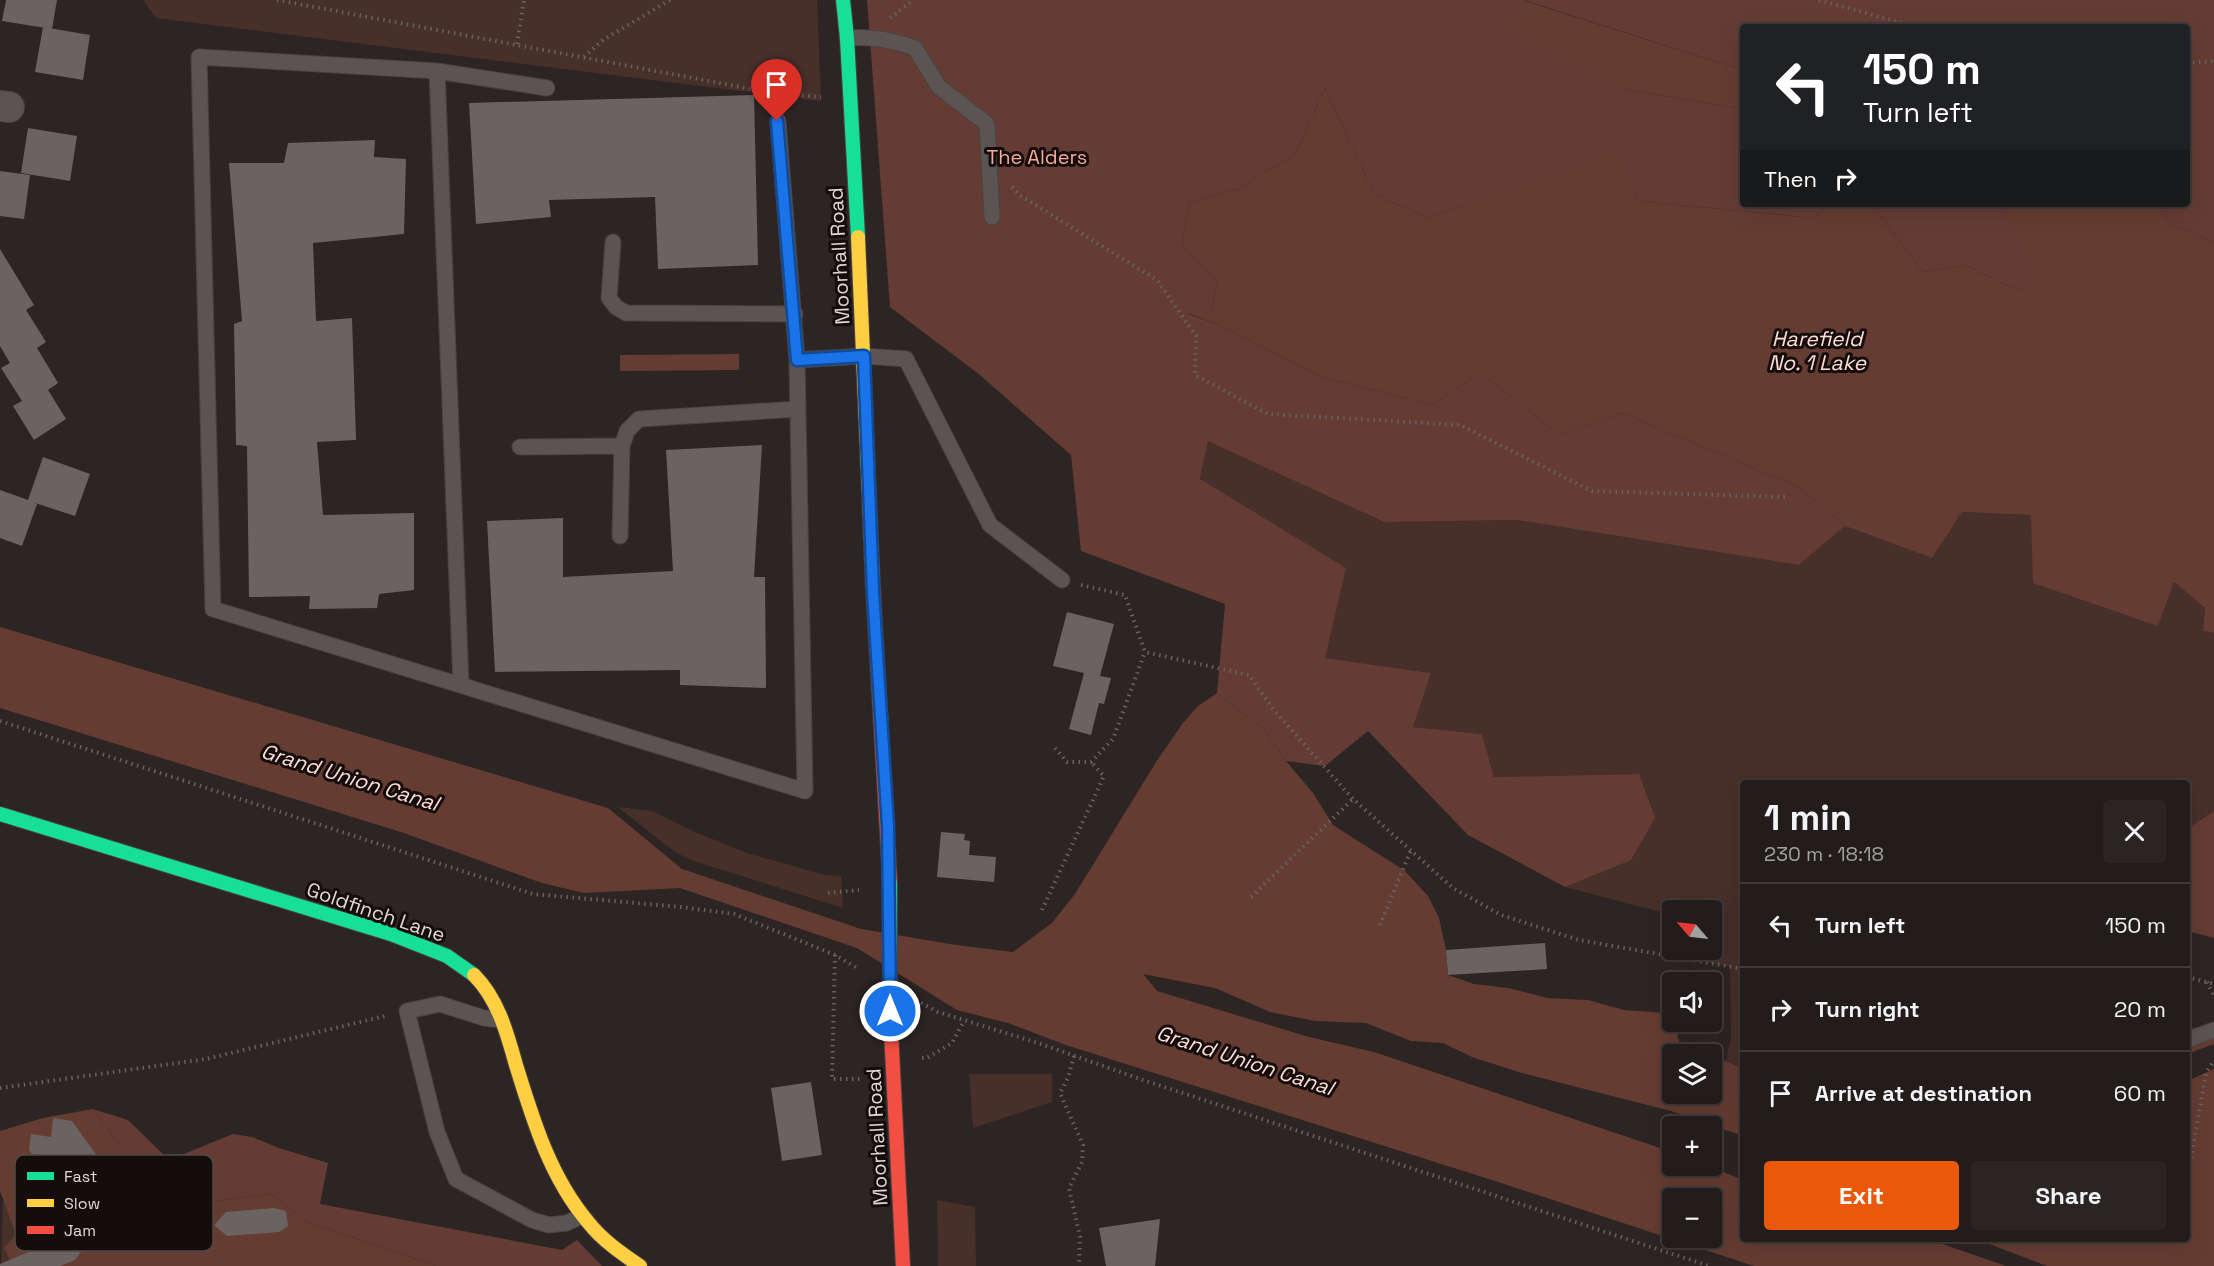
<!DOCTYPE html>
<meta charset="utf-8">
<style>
:root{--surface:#221c1a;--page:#2a2523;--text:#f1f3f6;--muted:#a2a1a2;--line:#3f3a39;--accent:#ea580c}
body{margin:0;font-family:"Space Grotesk",sans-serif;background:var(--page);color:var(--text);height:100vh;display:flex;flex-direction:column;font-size:22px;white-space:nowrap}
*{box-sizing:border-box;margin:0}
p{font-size:20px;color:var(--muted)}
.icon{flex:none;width:33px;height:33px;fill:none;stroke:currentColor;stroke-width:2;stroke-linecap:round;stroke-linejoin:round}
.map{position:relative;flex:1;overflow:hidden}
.drawer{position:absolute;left:1740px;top:780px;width:450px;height:462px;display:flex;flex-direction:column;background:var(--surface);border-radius:6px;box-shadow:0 6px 24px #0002,0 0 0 2px var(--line)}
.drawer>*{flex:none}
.guide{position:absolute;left:1740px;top:24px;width:450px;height:183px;border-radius:6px;box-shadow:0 6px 24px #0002,0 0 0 2px var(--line);background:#202124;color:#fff;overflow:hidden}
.needle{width:39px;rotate:298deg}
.controls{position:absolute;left:1662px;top:900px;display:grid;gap:12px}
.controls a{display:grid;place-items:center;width:60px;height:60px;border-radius:6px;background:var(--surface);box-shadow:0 6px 24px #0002,0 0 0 2px var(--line);font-size:30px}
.pin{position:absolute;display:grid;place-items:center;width:51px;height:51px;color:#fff;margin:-62px -26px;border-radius:50% 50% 50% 0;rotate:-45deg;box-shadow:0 0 6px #0007}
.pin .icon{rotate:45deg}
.me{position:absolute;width:66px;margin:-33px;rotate:0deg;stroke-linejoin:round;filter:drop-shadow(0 0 4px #0008)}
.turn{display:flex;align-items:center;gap:21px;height:126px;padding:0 24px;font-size:27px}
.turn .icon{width:78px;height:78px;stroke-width:2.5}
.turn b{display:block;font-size:42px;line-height:51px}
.then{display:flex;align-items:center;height:57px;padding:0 24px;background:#0003;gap:12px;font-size:22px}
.round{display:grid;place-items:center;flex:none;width:63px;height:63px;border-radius:6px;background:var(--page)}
.head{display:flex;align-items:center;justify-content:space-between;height:102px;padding:0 24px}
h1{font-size:36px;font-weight:700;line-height:45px}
.primary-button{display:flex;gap:12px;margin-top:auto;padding:12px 24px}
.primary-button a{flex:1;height:69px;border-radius:6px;background:var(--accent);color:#fff;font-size:24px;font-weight:700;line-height:69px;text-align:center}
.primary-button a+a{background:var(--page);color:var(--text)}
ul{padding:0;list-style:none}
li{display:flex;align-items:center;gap:18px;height:84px;padding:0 24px;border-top:2px solid var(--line)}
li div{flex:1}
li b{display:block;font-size:22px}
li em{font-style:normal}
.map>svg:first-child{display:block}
.green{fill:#472f2a}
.forest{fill:#643c34}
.water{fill:#653c32;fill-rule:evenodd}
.building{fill:#6b6361}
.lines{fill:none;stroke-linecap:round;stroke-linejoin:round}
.lane-casing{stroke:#4a4241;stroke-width:17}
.street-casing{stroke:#4a4241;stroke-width:32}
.fast-casing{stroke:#4a4241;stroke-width:16}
.slow-casing{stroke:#4a4241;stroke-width:16}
.jam-casing{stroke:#4a4241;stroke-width:16}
.path{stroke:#686261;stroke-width:4;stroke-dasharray:1.5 4.5;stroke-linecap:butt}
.lane{stroke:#5a5453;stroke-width:15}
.street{stroke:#5a5453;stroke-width:30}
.fast{stroke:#16e098;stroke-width:14}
.slow{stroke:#ffcf43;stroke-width:14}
.jam{stroke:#f24e42;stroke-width:14}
.fast-bridge-casing{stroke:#4a4241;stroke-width:16;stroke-linecap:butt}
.fast-bridge{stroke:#16e098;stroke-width:14}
.route-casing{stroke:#114b97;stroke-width:15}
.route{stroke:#1a73e8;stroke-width:10}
.labels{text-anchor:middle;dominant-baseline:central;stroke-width:6;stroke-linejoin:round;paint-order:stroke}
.park-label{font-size:20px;fill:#f7aa99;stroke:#140d0c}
.street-label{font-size:20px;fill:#e1d7d5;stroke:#140d0c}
.water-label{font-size:21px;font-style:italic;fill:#fddcd5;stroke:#140d0c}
.key{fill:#140d0c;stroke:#524a48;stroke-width:1.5}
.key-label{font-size:16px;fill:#e1d7d5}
</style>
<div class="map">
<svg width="2214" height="1266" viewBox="0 0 2214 1266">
<rect width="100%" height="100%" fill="#2d2523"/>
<path class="green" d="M143,0h674l4,101 -665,-83z
M1208,440l176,82 133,-2 282,45 46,-39 87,32 30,-46 69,3 127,110 16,-43 31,26 -2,23 11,2v178l-27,18v-46h-444v285l-17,-7 5,-24 -1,-70 -26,-5 2,-12h6v-40h-40v5l-107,-28 22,-20 52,-93 -145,3 -12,-43 -69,-7 18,-54 -106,-15 -125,-179z
M618,807l34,4 43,21 55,22 75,21 16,1 2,32 -146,-46 -21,-9z
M969,1074h83v28l-79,26z
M3,1194l13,41 -3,31h-12z
M937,1200l38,7 1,59h-38z"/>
<path class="forest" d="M867,0h1347v242l-43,-17 -15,-21h31v-177h-444v43l-220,-70 101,89 119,20v95h87l-17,14 -176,-17 -19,-48 -190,65 -54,-24 -49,-106 -29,65 -58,36 -49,13 -7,43 35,35 -5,30 -24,4 32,11 102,52 110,28 48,-32 79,61 63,-21 177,74 46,39 -46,39 -282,-45 -133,2 -176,-81 -8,38 146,89 -21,90 106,15 -18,54 69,7 12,43 145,-3 16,44 -24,42 -66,27 -97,-52 -100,-104 -43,35 -39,-5 -21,-31 -48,-37 8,-89 -144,-53 -10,-96 -91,-80 -90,-68z
M1871,204h127l41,63 -20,24 -54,-26 -42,7z
M2214,811v127l-27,-7v-102z
M93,1109l35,11 41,40 64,-26 19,3 27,11 49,15 -8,41 242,46 15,-10 25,26h-165l-130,-44 -37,-28 -105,14z"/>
<path class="water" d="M1522,0l221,70v39l-119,-20 -118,-57z
M1325,88l49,106 54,24 190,-66 19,49 176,17 17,-14h41l52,68 42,-7 54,26 19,-24 -40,-63h158l15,21 43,17v391l-11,-2 2,-23 -31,-26 -16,44 -125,-43 -2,-68 -69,-3 -30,46 -87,-32 -46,-39 -177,-74 -63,21 -79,-61 -48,32 -110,-28 -102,-52 -33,-12 25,-3 5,-30 -35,-35 7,-43 49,-13 58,-36z
M739,354v16l-119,1v-16z
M0,627l608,181 74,61 179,60 95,16 57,7 39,-29 23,-29 83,-135 25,-36 15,-17 19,-13 48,37 21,31 27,32 20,32 72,46 23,25 11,22 7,32 2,25 26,9 34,4 39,10 41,2 36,10 43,3 5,-7v16h17l-12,14 5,12 25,6h-35v40h40v-38l31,12v68l-72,-25 -149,-38 -50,-16 -29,-14 -32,-2 -45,-18 -51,-2 -45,-9 -55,-24 -72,-14 14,17 152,46 65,15 298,100v14h36l35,14v59h185l78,27h-252l-262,-86 -426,-135 -58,-22 -51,-13 -100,-62 -177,-60 -96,5 -42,-10 -138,-50 -404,-125zM1672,1198h40v40h-40z
M2212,1025l2,3v16l-27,10v-25z
M2214,1069v197h-167l-71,-27h211v-158z
M93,1109l72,99 105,-14 37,28 130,44h-424l-9,-18 12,-13 -16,-44v-60l43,-13z"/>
<path class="building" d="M6,0h51l-5,29 -50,-8z
M43,27l47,8 -7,45 -48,-8z
M754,95l4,170 -100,4 -3,-72 -106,3 2,17 -75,7 -7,-121z
M28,128l49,8 -7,45 -49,-8z
M375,140l-1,17 32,2 -2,75 -91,9 3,78 36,-3 4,122 -39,2 6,73 91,-2v77l-35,4 -2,14 -68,1 1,-13 -61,1 -2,-151 -11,-1 -2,-121 8,-3 -13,-158h55l4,-20z
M0,171l30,4 -6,44 -24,-3z
M0,249l34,56 -8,5 20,32 -9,6 21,35 -10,7 18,29 -32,21 -21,-34 9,-5 -21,-33 9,-5 -10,-17z
M762,445l-8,132h11l1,111 -86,-3v-15l-185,2 -8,-151 76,-3v59l110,-6 -7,-121z
M43,457l47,17 -15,42 -43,-14 5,2 -15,42 -22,-8v-48l28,10z
M1067,612l47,12 -14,52 11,2 -7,26 -5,-1 -8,32 -22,-6 15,-56 -31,-7z
M941,832l24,2 -1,6 6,1 -1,14 27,2 -2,25 -57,-5z
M1545,943l2,26 -99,6 -2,-25z
M811,1082l11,73 -40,6 -11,-73z
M53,1118l19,3 28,39 9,32 35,-3 -20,29 26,11 6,15 -16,7 -46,-17 -19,26 -15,6h-60v-2l84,-35 -8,-30 -17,-7 -30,-42 2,-16 20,3z
M274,1208l12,3 2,15 -9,6 -52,4 -13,-11 12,-13z
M1160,1219l-5,47h-49l-7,-38z"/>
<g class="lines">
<defs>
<path id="lane" d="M847,38c25,-2 45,2 68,10l24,39 48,37 5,93
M437,71l24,614
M547,88l-110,-17 -238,-14 14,552 592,182 -8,-431 67,-4 42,3 84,166 72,55
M778,121l19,239
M613,242l-4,56 7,9 10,6 169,1
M520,447l102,-1
M620,536l2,-90 5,-15 12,-12 159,-10
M501,1020l-17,-2 -44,-14 -33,7 30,121 19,47 76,41 17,5 18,-2 14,-7
M2187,1040l27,-10"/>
<path id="street" d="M0,106l9,1"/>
<path id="fast" d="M843,0l4,38 11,199
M0,814l391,120 56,22 27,19"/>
<path id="slow" d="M858,237l15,351
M474,975c24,24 33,58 42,90 17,55 34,112 72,157 14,18 33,31 52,44"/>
<path id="jam" d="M873,588l17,295
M890,1011l13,255"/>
</defs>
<use href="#lane" class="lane-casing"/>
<use href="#street" class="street-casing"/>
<use href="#fast" class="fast-casing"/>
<use href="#slow" class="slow-casing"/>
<use href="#jam" class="jam-casing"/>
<path class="path" d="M277,0l496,93 48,4
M1819,0l97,27
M890,18l23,-18
M517,44l7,-44
M584,57l19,-17 67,-40
M2187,63l27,-2
M1012,187l9,9 136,84 39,56 -1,39 73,39 192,11 132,66 193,6
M1081,585l44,10 20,57 104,23 24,34 80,90 100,89 48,27 78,25 164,29
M0,721l533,173 148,13 53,7 101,41 24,14
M1055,748l12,14h24l22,-23 32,-87
M828,893l31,-3
M1251,897l102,-98
M1042,910l62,-134 -13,-14
M1380,925l31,-75
M835,955l-3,124h32
M2187,977l27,7
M2207,982l7,14
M921,1003l17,9 100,31 105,37 566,186
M1074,1056l-6,22 -8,15 23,52 -1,17 -13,26 11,49 -1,29
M922,1058h5l25,-15 12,-22
M0,1088l206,-29 179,-43
M2187,1182l19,-109 8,-13
M2176,1244l1,-5"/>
<use href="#lane" class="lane"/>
<use href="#street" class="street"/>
<use href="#fast" class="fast"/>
<use href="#slow" class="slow"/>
<use href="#jam" class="jam"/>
<defs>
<path id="fast-bridge" d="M890,883v128"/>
</defs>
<use href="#fast-bridge" class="fast-bridge-casing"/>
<use href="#fast-bridge" class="fast-bridge"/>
</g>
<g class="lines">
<defs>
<path id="route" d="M777,121l20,239 67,-4 9,236 15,234 2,185"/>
</defs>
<use href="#route" class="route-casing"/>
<use href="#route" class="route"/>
</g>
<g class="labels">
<g class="park-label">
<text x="1037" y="157">The Alders</text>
</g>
<g class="street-label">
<text transform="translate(839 256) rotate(-93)">Moorhall Road</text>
<text transform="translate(376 912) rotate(19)">Goldfinch Lane</text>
<text transform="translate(877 1137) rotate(-93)">Moorhall Road</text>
</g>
<g class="water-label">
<text x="1817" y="338">Harefield<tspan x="1817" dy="24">No. 1 Lake</tspan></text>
<text transform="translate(350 777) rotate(17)">Grand Union Canal</text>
<text transform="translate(1245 1060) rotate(18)">Grand Union Canal</text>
</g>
</g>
<rect x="15" y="1155" width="198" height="96" rx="9" class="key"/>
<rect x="27" y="1172" width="27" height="8" fill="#16e098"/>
<rect x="27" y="1199" width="27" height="8" fill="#ffcf43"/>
<rect x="27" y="1226" width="27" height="8" fill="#f24e42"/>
<g class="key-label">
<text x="64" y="1182">Fast</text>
<text x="64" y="1209">Slow</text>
<text x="64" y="1236">Jam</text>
</g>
</svg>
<div class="controls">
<a><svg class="needle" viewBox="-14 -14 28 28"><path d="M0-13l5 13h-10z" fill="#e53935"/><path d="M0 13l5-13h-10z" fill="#a2a1a2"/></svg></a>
<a><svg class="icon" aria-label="sound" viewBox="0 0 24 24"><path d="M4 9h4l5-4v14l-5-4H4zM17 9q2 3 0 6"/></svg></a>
<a><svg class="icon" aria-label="layers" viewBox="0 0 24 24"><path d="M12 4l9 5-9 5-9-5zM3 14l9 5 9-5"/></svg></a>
<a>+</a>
<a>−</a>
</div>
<div class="pin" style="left:777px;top:121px;background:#d93025"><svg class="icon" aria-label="arrive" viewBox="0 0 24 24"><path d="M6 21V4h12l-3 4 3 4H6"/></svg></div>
<svg class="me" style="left:890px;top:1011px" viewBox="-20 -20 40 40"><circle r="17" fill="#1a73e8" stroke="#fff" stroke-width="3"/><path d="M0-11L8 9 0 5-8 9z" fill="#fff"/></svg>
<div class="guide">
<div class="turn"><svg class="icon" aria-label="left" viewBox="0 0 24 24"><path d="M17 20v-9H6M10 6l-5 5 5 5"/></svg><div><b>150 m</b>Turn left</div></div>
<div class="then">Then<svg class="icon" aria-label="right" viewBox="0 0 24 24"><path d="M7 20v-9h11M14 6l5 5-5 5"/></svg></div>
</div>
<section class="drawer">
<div class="head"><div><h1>1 min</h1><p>230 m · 18:18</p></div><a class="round"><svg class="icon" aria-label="close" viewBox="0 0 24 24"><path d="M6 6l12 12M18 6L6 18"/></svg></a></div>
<ul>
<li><svg class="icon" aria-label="left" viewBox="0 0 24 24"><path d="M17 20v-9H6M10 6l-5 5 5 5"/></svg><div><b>Turn left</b></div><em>150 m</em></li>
<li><svg class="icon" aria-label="right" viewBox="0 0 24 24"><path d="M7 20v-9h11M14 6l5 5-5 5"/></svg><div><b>Turn right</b></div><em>20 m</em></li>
<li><svg class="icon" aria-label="arrive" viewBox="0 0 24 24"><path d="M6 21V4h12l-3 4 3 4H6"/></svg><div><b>Arrive at destination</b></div><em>60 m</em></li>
</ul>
<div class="primary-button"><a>Exit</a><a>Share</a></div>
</section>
</div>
